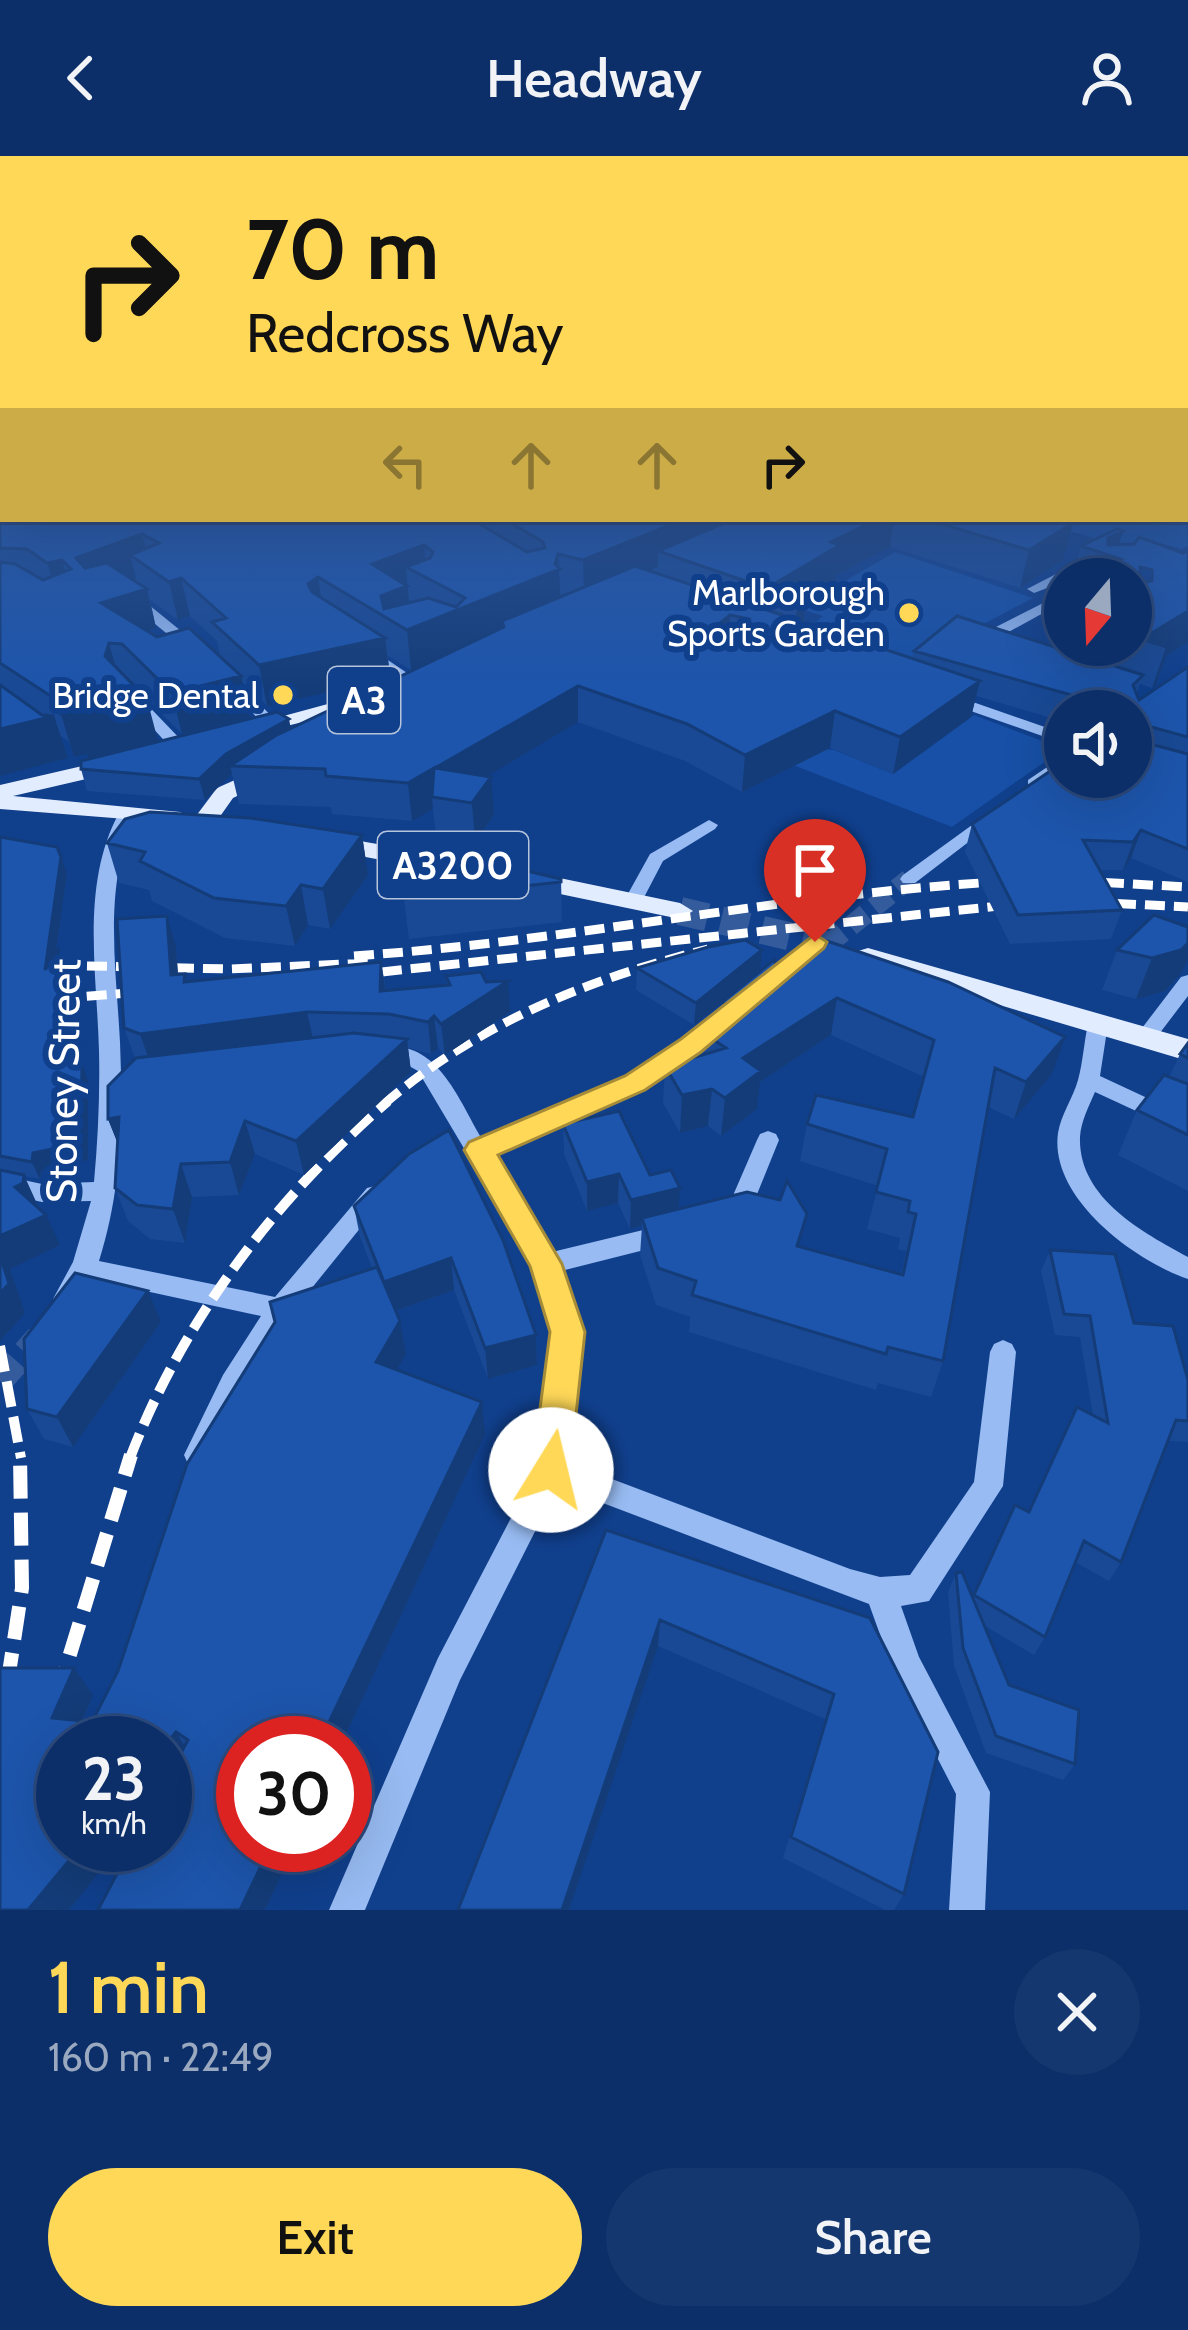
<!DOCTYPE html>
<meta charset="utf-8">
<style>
:root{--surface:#0c2f69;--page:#15376f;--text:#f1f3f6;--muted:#9aa9c0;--line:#2c4a7d;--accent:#ffd858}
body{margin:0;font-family:Cabin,sans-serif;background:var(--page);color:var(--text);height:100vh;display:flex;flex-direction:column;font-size:45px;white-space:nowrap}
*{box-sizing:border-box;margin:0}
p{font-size:39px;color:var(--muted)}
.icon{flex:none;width:66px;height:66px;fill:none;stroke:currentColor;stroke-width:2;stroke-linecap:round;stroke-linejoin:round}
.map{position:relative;height:1754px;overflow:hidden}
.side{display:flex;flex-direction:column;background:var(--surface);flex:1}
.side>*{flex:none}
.banner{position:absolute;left:0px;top:0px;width:1188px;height:366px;box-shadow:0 12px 48px #0002,0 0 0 3px var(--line);background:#ffd858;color:#111;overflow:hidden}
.needle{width:78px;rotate:199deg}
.fabs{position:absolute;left:1044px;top:402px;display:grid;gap:24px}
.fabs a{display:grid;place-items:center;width:108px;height:108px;border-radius:50%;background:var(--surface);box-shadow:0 12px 48px #0002,0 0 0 3px var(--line);font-size:60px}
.speed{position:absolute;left:36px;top:1560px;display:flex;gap:24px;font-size:60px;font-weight:700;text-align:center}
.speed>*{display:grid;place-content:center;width:156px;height:156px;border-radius:50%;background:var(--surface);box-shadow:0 12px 48px #0002,0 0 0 3px var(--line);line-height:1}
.speed small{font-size:30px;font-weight:400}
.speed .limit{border:18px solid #d22;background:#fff;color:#111}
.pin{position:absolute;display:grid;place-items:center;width:102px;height:102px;color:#fff;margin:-123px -51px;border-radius:50% 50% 50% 0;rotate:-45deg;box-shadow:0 0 12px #0007}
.pin .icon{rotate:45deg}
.me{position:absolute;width:132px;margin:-66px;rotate:9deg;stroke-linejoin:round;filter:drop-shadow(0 0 9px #0008)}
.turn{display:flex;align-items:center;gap:42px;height:252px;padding:0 48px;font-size:54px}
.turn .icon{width:156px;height:156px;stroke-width:2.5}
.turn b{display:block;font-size:84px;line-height:102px}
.lanes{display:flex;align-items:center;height:114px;padding:0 48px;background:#0003;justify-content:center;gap:60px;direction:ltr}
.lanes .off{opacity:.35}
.round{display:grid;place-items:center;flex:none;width:126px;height:126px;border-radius:63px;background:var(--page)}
.head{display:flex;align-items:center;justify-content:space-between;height:204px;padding:0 48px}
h1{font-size:72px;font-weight:600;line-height:90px;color:var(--accent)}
.cta{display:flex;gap:24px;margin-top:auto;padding:24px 48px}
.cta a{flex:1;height:138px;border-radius:72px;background:var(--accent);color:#111;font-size:48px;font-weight:600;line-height:138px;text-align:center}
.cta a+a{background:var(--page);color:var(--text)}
header{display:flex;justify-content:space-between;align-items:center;height:156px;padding:0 48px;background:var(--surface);font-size:54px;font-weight:600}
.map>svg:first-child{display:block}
.green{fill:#1750a6}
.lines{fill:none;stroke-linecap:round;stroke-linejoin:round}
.minor-tunnel-far1{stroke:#345c9d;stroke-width:20;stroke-dasharray:20 10;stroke-linecap:butt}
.minor-tunnel{stroke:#345c9d;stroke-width:26;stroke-dasharray:26 12;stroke-linecap:butt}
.major-tunnel{stroke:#345c9d;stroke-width:28;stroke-dasharray:28 14;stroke-linecap:butt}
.minor{fill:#97bbf2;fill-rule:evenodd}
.major{fill:#e2ecff;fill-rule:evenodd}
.rail-far2{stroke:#fff;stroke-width:9;stroke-dasharray:20 9;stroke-linecap:butt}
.rail-far1{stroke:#fff;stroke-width:10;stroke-dasharray:26 10;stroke-linecap:butt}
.rail{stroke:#fff;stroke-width:14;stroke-dasharray:33 14;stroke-linecap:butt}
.wall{fill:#194994;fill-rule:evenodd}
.shaded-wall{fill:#143c78}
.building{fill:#1d55ac;stroke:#143c78;stroke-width:3;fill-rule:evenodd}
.route{fill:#ffd858;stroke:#a68c39;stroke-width:3}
.poi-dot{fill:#ffd858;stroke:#103f8c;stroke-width:4.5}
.labels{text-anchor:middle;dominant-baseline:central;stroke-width:12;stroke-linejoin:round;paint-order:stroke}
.far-poi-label{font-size:36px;fill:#fff;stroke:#103f8c;text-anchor:end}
.shield{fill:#103f8c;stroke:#b7c5dc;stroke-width:3}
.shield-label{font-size:39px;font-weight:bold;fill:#fff}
.street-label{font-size:42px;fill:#fff;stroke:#103f8c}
</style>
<header><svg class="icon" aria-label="back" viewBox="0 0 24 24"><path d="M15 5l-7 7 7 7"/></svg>Headway<svg class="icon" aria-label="person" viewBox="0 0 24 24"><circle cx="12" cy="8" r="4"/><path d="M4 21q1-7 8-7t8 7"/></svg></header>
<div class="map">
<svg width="1188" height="1754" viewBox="0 0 1188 1754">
<rect width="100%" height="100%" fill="#103f8c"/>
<path class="green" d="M1185,343l3,46 -6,4 -23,-6 -26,6 -106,-30h158z
M895,396l138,46 -82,43 -34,30 -116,-36 22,-19 -25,-8z
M974,559l89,34 -111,78 -159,-62 22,-17 19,2 59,24z"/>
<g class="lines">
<path class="minor-tunnel-far1" d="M827,789l82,-66"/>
<path class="minor-tunnel" d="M0,1225l39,-44"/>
<path class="major-tunnel" d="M680,755l147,34"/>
<path class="minor" d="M1185,329h3v7h-3z
M1058,417l13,6 -37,14 -7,-4z
M1065,436v9l-60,33 -2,4 10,7v6h-10l-15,-12 6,-11z
M128,440h10l64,52v6h-10l-64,-52z
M360,492h10l52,35 -12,3 -50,-32z
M220,517h10l45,47v6h-10l-45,-47z
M130,535l5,1 50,52v6h-12l-48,-52v-6z
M947,537l118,41v10l-123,-43v-6z
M1065,599v13l-25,20h-12v-8z
M126,654l9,5c-32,72 -19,151 -15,227 3,75 2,147 -21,219l176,36 92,-109 8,-2 8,2 4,7 -80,99 -45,64 -54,106 -10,4 -10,-4 -4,-9 39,-80 38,-59 -171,-37 -15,28 -9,3 -9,-3 -4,-8 20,-37 18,-61 -49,1 -42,-9v-18l42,9 52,-2c4,-44 6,-87 5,-131 -2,-78 -19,-168 21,-240z
M990,656l9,5 -3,4 -81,62h-12l-3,-4 3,-4z
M709,664l9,5 -3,4 -52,32 -23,44h-14l-2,-4 26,-47z
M1188,819v21l-35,46h-14l-4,-5 4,-5 42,-55z
M721,858l10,7 -3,5 -85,63 -152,65 61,98 116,-28 9,3 3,7 -3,7 -9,3 -107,27 20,61 -3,59 -11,71 283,107 30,8 30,-2 64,-93 16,-130 4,-8 9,-4 9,4 4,8 -13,134 -74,115 -28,5 18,51 71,135 -5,118h-36l7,-116 -61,-118 -26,-72 -311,-118 -98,194 -95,230h-36l109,-252 99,-190 13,-77 5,-59 -21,-66 -116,-195 -16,-9 -27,-3 -3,-5c9,-8 15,-8 27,-7 43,4 63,59 83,92l145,-62z
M1098,861l10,7 -8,52 88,41v18l-93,-43c-6,14 -14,29 -15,45 -2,61 62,95 108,120v22c-53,-18 -139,-81 -130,-146 3,-19 15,-35 20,-53 5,-18 6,-38 10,-56z
M768,975l8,3 3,6 -30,74 -3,7 -9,3 -9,-3 -3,-7 32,-74 3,-6z"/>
<path class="major" d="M372,536l11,6 -3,5 -130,32 -11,-7z
M117,602l12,7 -4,5 -112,26 167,16 12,7 -3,5 -189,-15v-24z
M268,609l12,7 -4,5 -43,21 -19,27h-18l-3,-5 24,-32z
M326,679l142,25 13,8 -13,8 -151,-28 -4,-5z
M521,714l159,33 13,8 -13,8 -168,-35 -4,-6z
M868,792l320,91v22l-330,-98 -4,-6 4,-6z"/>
<path class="rail-far2" d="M1075,725l113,6
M1087,746l101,5
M354,800c222,-15 439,-64 661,-75
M0,808l229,5 142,-6
M353,819l674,-72
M0,847l156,-12
M384,948c95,-81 204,-125 324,-155"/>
<path class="rail-far1" d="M0,1190l21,112
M130,1302c53,-139 146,-260 258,-357"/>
<path class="rail" d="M56,1544l75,-245
M0,1576l22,-144 -2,-133"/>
</g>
<path class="wall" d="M0,289h3v74h1058l12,4 -10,37 -43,28 -130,-41 -54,28 -1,8 -29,18 -3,21 109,37 2,-8 174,7 4,-13h39v-66h-59l9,-33 38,-1 64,8 5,-3v92l-22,14 -10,29 -4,3 -12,-4 -3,10 2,6 49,-33v215l-57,-24 -8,12h-24l23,40 -11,29 -101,5 -45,-92 7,-28 93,-63 66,-50h-66v11l-89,-26 -5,21 -78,57 -63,-26 -88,44 -57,-31 -107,-39 -91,54 7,39 -19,27 -39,-7 -3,-26 -21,12 -80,-7 -1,-7 -92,-3 -7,-30 -27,26 -118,-9 -6,-22 210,-41 120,-58 -23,-14 2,22 -123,28 -25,-24 8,35 -68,17 -35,-35 -59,59 -1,-4 -13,3 -5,-15 -9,-7 8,23 -68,18zM1140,411l12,3v11l-12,-2zM150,444l28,20 12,-4 27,25 3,15 -63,-19 -10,-6 9,-3z
M1185,289h3v36l-3,3z
M362,679l6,40 -38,54 -22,-4 -13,21 -70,-8 -73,-37 -3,-11 -30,-7 -12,-40z
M0,681l57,10 10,26 -11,80 9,14 2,41 18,18 -5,38 8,17v79l-47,11 -1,8 -16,-3 14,32 22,37 -50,24 15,44 -25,28z
M561,723l1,43 -153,17 -5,-40z
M1188,771v32l-6,13 -17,19 -29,8 -34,-9 15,-40z
M176,791l2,27h7l2,8 194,-20 5,28 61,-5 -1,-9 40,6 24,30 -65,43 -7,-7 -7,6 -23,-6 3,24 -107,103 -49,-21 -16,41 -47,2 -7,46 -35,-4 -22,-18 -13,-33 3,-45 -10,-24 27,-60 -11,-31z
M762,794l-2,21 17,-4 275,107 -38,45 -26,-12 -45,254 -12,36 -53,-14 -2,7 -187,-58 1,-15 -34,-12 -16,-50 2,-29 -12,3 -12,-26 -31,8 -23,-57 -1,-30 87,51 29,34 122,38 100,27 5,-23 -8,-2 2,-11 -33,-9 11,-43 -78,-25 7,-37 106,-7 11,-40 -93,-42 -71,47 -3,27 -36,27 -13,-10 -28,7 -17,-30 2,-37 35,-10 2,-24 19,-14 1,-16 -28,23 -58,-35 1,-22z
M1188,887v148l-70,-36 19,-45 32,-33 11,-23z
M409,998l127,181 1,30 -49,14 -34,-89 -58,21 4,10 6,33 -9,16 88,64 -220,476h-167l67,-65v-102l-102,102h58l-52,65h-69l93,-215 -10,26 9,1 280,-454 -12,-31 -6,-31z
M1050,1094l84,73 54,57v62l-20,-1 -47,121 -12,19 -34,-19 -30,75 -11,18 -49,-29 24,59 66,79 -12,16 -77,-27 -32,-87 -6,-74 8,-19 17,24 120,-182 -13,-78 -25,-2 -14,-64z
M161,1166l-88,125 -29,-8 -17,-30z
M606,1374l264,88 34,276 -10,16h-9l-102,-52 42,-139 -167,-73z"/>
<path class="shaded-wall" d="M686,363h86l-114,32v16l-74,31 -1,-38z
M878,363h16l-4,28 -54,28 -1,8 -29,18 -4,31 -9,7 5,-40 -24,-15 57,-42z
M1073,367l-10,37 -43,28 9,-38z
M1123,375l-8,26 -11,-4 4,-15z
M142,378l9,35 -21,-14 6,23 -49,18 -11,-38z
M424,389l3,32 -21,-10 5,58 -28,-9 -11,-52z
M558,398l3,53 -59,14 1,11 -92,38 -4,-40 148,-66z
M62,404l11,38 -14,3 -12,-38z
M318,421l6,39 -16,-32z
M181,422l9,38 -12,4 -9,-38z
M147,433l9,39 -44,15 -11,-40z
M1188,455v31l-22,14 -10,29 -4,3 14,-41 -21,-10z
M730,459l-2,34 -10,9 2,-35z
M385,482l5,40 -123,28 -8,-41z
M109,487l11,40 -15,-27z
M241,520l9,41 -68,17 -10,-41z
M980,525l-9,36 -78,57 7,-37z
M578,530v36l-129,77 -14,-31z
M147,543l11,42 -70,17 -1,-4 -13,3 -13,-43z
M835,555l-5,37 -88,44 3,-37z
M54,560l14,42 -68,18v-47z
M289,563l4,21 -63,26 2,8 -27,26 -6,-21 27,-25z
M434,612l-2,29 1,12 -21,12 -4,-38z
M491,621l3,38 -19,27 -3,-39z
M1141,674l-10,28 -8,12 10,-28z
M362,679l6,40 -38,54 -7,-40z
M61,701l6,16 -16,114 -6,-17z
M301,729l7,40 -13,21 -9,-40z
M167,760l9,31 4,59 -9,-31z
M1188,787v16l-6,13 -17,19 -29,8 16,-41z
M58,794l7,17 2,57 -6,-17z
M762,794l-2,22 -66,53 2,-22z
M381,806l5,32 -6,-3z
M508,825l2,31 -65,43 -4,-31z
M837,842l-6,37 -71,47 -3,27 -36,27 4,-38 18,-40z
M78,852l7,18 -7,57 -7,-18z
M307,856l7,31 -163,22 -11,-31z
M434,860l4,32 -7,6 -3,-32z
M1065,881l-13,37 -38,45 12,-37z
M407,883l4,33 -107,103 -8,-34z
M82,908l6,17v79l-47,11 -1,8 -8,-17 1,-9z
M712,933l-4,37 -28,7 2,-38z
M119,961l2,35 -13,-33z
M245,965l10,33 -16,41 -9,-33z
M181,1008l11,33 -7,46 -12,-34z
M619,1018l-1,29 -31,8v-29z
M24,1019l14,31 -1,8 -22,-27z
M680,1032l-2,29 -36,1 -1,8 -11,3 1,-29z
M46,1059l14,30 -50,24 15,44 -25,28v-105z
M451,1102l3,32 -65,23 -5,-31z
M148,1135l13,31 -88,125 -16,-30z
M400,1165l6,33 -23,40 -7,-32z
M536,1179l1,30 -49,14 -3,-31z
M482,1246l3,32 -143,309h-23z
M660,1464l-2,26 -89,264h-7z
M74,1512l19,27 -20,48 -21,-25z
M176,1576l16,26 -27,33v-46z
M82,1689h39l-52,65h-41z
M271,1689h24l-30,65h-25z"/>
<path class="building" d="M3,304v57l-3,-2v-54z
M9,363h462l56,33 18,-4 -2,-6 -39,-23h60l11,4 9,-4h102l-103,41 -25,-6 -3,10 5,5 -153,61 -89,-53 -10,7 4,8 73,46 -126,27 -47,-43 14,-4 -45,-40 -12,4 -39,-27 29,-12 -17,-9 -66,24 9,10 22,-5 40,26 -46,14 56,34 32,-9 52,48 -69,17 -50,-49 -13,-1 -4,13 42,43 -72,17v-5l-14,3 -1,-12 -60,-39v-101l15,2 28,16 28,-11 -9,-9 -15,3 -20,-14 -27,-1v-24l13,-4zM424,389l9,7 -3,6 -24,9 59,31 -9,9 -28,-9 -44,11 -3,-13 26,-10 -35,-22z
M734,363h144l-47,23 9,3 -66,39 33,9 -9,6 -140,-48z
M925,363h136l12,4 -44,27z
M1117,373l6,2 -15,7v7l26,-1 5,-7 44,16 5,-3v61l-43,26 25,8 -4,2 -35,-11v-57h-28l-12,-4 30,-16 -40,-13zM1140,411l12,3v11l-12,2z
M635,410l345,115 -80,56 -65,-26 -90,44 -58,-31 -109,-38 -143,82 56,9 -19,26 -40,-6 2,-29 -26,15 -82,-7 -1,-7 -95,-3 45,-30 229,-109 -2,-6zM730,459l19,4 -11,14 -17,-1 -1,-9z
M957,460l186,59 -10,10 6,15 49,-33v70l-51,-14 2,18 49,13v95l-47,-19 -8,12 -50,-2 39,70 -104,5 -46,-91 93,-63v16h66v-66h-16l3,-3 -204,-57z
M0,529l42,30 12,1 -54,13z
M277,556l12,7 -63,35 -27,25 -118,-10v-8z
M150,656l100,6 112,17 -39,54 -22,-4 -15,21 -72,-8 -74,-37 5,-9 -38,-9 18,-24z
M0,681l57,10 4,10 -16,113 13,-20 3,57 17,1 -7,57 11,-1 -1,79 -48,10 -1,9 -32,-6z
M435,693l126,30v3l-157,17z
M1154,759l34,12v16l-7,7 -29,8 -35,-8z
M167,760l4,59 14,-1 -1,8 197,-20 -1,29 70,-6 -4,-9 35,-4 5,10 22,-1 -67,43 -7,-8 -6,6 -39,-8 -82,-2 -167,22 -16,-6 -7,-109z
M745,784l17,10 -66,53 -59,-35 71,-21z
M827,785l121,41 117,55 -39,45 -31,-14 -52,293 -55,-14 -2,7 -194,-59 4,-14 -38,-13 -16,-50 105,-26 33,8 7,-19 20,33 -10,32 106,29 13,-61 -8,-2 2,-11 -34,-9 11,-43 -80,-25 9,-29 97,22 21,-77 -97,-42 -94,60 18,13 -36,27 -13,-9 -30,6 -17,-29 61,-18 -24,-16 31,-23 -11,-7 52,-42 3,7 32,-25z
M354,877l53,6 -111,102 -51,-20 -15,41 -49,2 -8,45 -36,-4 -22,-17 4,-71 -11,2v-33l28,-28z
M1188,887v15l-8,-4z
M1164,919l24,9v51l-51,-25z
M619,955l31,64 21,-5 9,18 -49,12 -12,-26 -32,8 -24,-58z
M449,974l54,110 33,95 -51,13 -34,-90 -67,24 -30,-76 55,-52z
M0,1014l24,5 -1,8 -8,4 31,28 -46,21z
M1050,1094l65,4 19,69 39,3 15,54v41l-12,-1 -55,142 -37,-21 -39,96 -71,-42 41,-90 14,7 48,-105 31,16 -18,-107 -26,-2z
M0,1099l9,29 -9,9z
M377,1111l23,54 -24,41 106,40 -163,341h-76v102h28l-31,65h-142l34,-65h33v-62l23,-43 -12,-8 -11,13v-2h-102v102h19l-54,65h-28v-242h74l-22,50 40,4 26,-51 69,-207 88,-142 -5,-20z
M75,1117l73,18 -91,126 -30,-8 -3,-70z
M606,1374l264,88 68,134 -34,142 -113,-57 43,-143 -174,-74 -98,290h-104z
M962,1416l47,113 70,25 -4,54 -79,-28 -33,-88 -7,-75z"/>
<linearGradient id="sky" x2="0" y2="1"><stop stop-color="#09234d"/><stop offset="0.54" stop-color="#315899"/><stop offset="1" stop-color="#315899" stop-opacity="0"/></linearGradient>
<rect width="1188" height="535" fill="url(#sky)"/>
<path class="route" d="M815,778l12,8 -3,6 -123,104 -56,38 -147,65 64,109 23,68 -15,138 -6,12 -13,5 -13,-5 -6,-12 18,-138 -20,-66 -66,-116 5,-8 156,-66 56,-37z"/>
<g class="poi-dot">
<circle cx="909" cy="457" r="12"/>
<circle cx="283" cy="539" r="12"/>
</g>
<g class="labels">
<g class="far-poi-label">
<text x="885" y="436">Marlborough<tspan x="885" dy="41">Sports Garden</tspan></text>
<text x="259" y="539">Bridge Dental</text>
</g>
<g class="shield">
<rect x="328" y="511" width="72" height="66" rx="9"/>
<rect x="378" y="676" width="150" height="66" rx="9"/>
</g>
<g class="shield-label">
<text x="364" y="544">A3</text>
<text x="453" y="709">A3200</text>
</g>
<g class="street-label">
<text transform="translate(63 925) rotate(-89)">Stoney Street</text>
</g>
</g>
</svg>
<div class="fabs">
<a><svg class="needle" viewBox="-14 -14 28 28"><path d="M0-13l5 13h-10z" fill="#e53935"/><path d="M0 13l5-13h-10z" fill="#9aa9c0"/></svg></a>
<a><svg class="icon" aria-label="sound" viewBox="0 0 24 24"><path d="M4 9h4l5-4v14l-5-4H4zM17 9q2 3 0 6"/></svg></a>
</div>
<div class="speed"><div>23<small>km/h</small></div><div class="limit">30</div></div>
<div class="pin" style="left:815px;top:786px;background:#d93025"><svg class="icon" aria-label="arrive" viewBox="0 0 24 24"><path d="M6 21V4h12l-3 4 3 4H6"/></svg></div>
<svg class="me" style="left:551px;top:1314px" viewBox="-20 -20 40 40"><circle r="19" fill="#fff"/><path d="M0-13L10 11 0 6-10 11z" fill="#ffd858"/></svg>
<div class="banner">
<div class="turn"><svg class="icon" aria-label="right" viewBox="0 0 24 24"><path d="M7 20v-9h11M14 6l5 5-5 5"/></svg><div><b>70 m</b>Redcross Way</div></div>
<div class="lanes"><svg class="icon off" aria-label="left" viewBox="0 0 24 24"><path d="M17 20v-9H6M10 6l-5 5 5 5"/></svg><svg class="icon off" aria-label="ahead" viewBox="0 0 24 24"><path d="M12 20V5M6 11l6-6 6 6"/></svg><svg class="icon off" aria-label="ahead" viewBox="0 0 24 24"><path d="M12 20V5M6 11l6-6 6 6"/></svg><svg class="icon" aria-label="right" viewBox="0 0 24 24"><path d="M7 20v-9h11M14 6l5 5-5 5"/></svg></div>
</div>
</div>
<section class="side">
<div class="head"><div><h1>1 min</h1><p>160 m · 22:49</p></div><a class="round"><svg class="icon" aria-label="close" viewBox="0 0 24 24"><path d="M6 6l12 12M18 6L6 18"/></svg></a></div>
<div class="cta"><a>Exit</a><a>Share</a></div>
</section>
